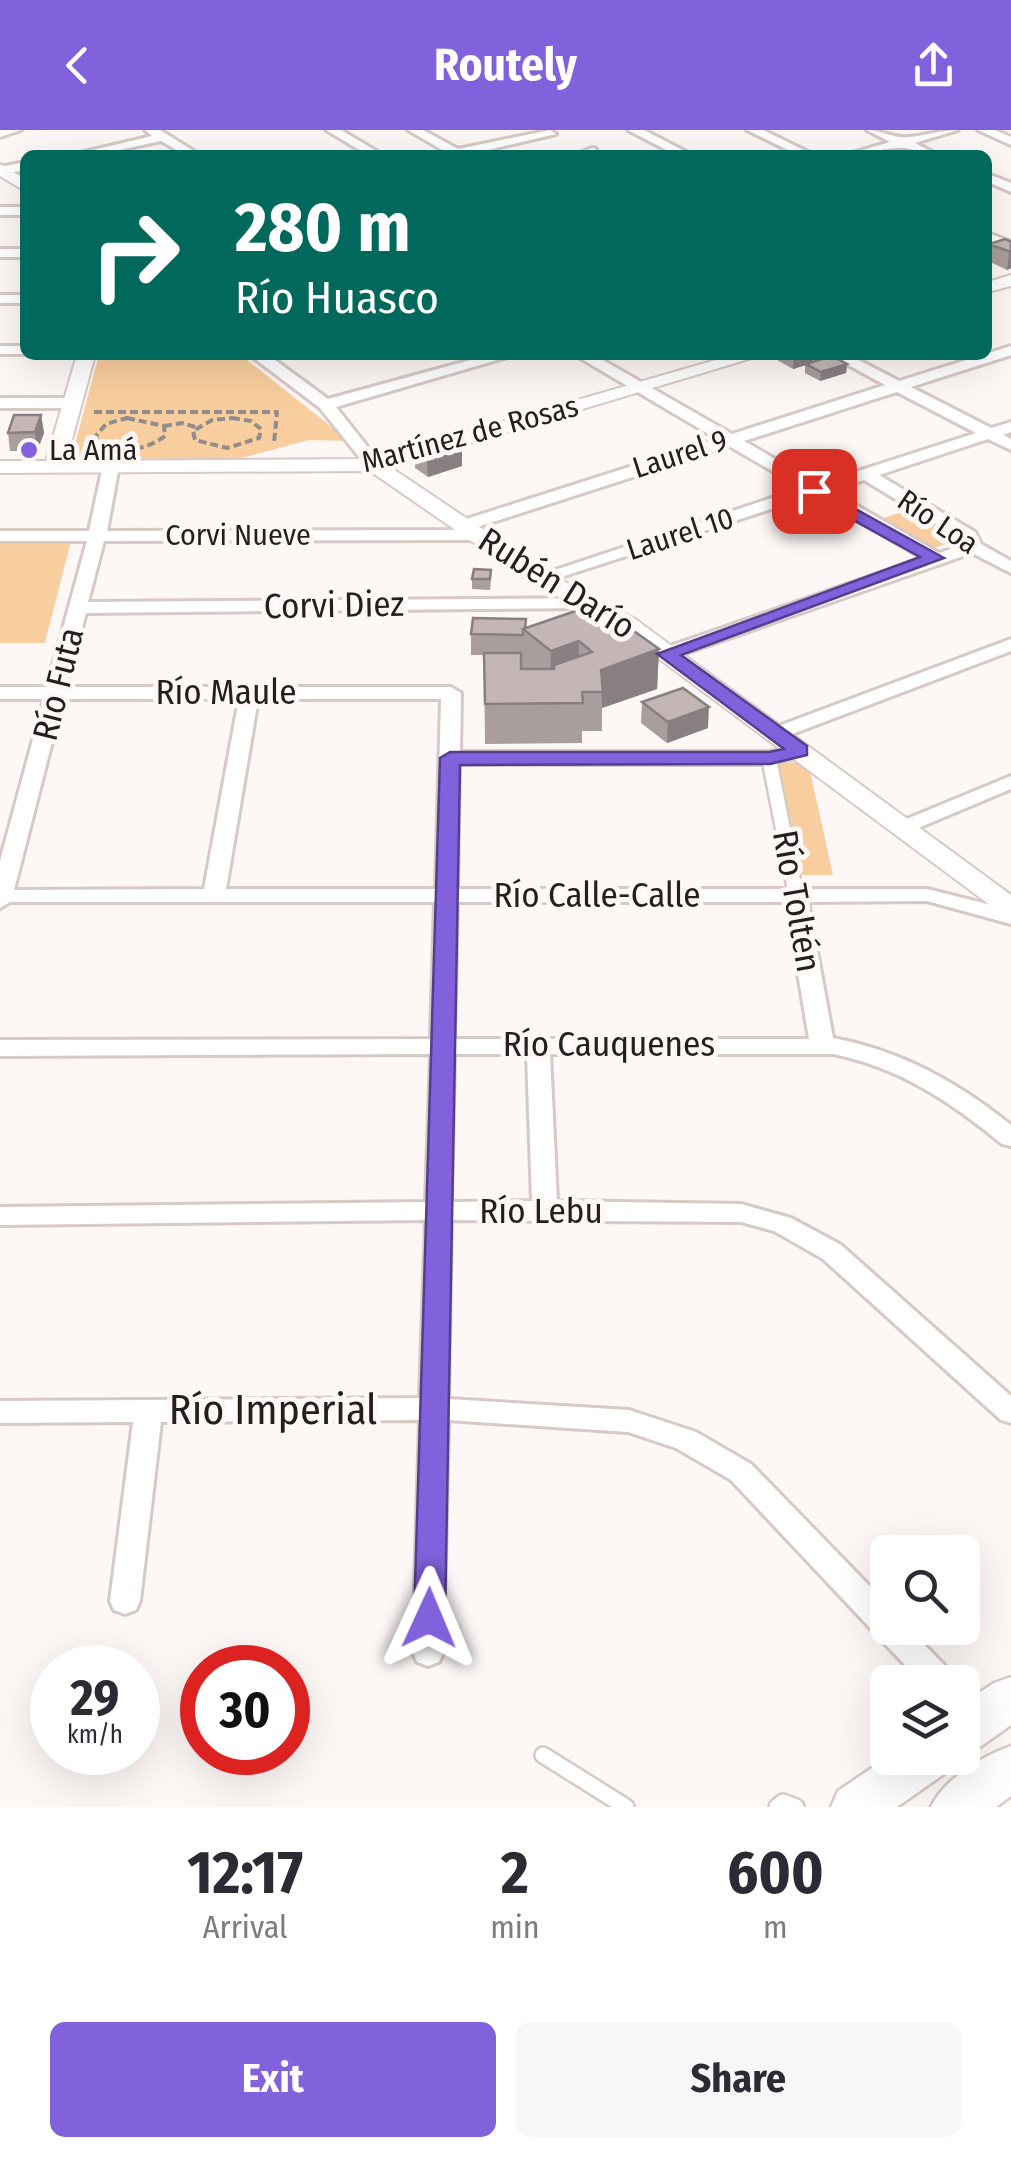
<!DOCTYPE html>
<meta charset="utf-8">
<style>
:root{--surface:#fff;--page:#f7f7f7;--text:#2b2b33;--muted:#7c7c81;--accent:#8161dc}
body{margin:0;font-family:"Fira Sans Condensed",sans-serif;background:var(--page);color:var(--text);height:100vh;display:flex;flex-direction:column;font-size:38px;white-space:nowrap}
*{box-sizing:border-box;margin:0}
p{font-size:32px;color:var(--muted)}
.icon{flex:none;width:55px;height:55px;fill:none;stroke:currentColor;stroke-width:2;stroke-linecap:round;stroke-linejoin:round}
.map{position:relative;height:1677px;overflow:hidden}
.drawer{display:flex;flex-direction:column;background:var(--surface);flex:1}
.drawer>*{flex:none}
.top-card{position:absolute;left:20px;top:20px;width:972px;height:210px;border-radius:15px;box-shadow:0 10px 40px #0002;background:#00695c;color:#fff;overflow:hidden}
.controls{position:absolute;left:870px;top:1405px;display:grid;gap:20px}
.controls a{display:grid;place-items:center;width:110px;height:110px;border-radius:15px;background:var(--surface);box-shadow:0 10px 40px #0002;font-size:50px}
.speed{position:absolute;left:30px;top:1515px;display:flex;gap:20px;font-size:50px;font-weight:700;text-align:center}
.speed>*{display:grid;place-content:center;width:130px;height:130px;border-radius:50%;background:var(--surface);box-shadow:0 10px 40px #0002;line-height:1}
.speed small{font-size:25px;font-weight:400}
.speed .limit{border:15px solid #d22;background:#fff;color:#111}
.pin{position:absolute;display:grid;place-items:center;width:85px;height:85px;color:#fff;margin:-42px;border-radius:20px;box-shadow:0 5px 15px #0006}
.me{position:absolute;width:110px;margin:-55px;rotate:1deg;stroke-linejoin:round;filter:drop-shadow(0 0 8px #0008)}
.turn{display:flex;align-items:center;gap:35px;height:210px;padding:0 50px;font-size:45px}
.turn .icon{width:130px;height:130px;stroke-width:2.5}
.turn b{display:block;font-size:70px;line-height:85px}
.eta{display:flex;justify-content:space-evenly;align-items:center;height:170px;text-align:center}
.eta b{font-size:60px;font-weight:700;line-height:70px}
.primary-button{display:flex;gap:20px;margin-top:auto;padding:20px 50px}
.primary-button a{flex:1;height:115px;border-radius:15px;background:var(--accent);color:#fff;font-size:40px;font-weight:700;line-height:115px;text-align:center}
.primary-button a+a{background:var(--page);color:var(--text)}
header{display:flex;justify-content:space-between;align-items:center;height:130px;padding:0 50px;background:var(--accent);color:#fff;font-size:45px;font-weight:700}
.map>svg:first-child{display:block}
.green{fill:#f9ce9e}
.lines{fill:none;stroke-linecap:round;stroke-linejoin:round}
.service-casing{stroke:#d7c9c6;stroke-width:20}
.pedestrian-casing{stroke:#d7c9c6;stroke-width:5}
.minor-casing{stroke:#d7c9c6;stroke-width:6}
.tertiary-casing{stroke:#d7c9c6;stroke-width:4}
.trunk-casing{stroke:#d7c9c6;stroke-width:5}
.path{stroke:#928c8b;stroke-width:4;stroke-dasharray:8 4;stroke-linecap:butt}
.service{stroke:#fff;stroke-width:15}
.pedestrian{fill:#fff;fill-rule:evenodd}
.minor{fill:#fff;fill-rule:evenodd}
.tertiary{fill:#fff;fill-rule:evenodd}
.trunk{fill:#fff;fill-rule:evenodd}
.wall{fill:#a99d9d}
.shaded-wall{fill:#897f80}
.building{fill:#c4b6b7;stroke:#897f80;stroke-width:2.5}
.route{fill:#8161dc;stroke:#543f8f;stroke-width:2.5}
.poi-dot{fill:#8161dc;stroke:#fdf7f6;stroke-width:4}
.labels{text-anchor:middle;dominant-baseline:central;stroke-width:10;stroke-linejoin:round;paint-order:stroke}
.far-street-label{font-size:30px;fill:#241f1e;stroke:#fdf7f6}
.far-poi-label{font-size:30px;fill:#241f1e;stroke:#fdf7f6;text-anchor:start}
.street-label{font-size:35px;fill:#241f1e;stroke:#fdf7f6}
.near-street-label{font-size:42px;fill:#241f1e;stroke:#fdf7f6}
</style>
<header><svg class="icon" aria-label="back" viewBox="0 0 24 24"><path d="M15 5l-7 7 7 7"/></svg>Routely<svg class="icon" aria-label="share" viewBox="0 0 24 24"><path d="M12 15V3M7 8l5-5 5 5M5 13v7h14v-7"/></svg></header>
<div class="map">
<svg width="1011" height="1677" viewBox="0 0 1011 1677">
<rect width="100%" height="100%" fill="#fdf7f6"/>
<path class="green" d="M98,228l148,1 103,82 -40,-1 -67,18 -171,1z
M914,377l49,31 -32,11 -49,-30z
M71,411l-26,102h-45v-101z
M808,632l25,113h-36l-22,-112z"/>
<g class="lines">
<defs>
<path id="service" d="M543,1625l83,52
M777,1677l6,-5 13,5"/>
<path id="pedestrian" d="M769,624l7,4 27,137 -7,4 -7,-4 -27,-137z"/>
<path id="minor" d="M0,0h21l-21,7z
M145,0h15l40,25h-15l-24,-14 -65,14h-24l80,-19z
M326,0h15l42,25h-15z
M408,0h15l35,19 92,-19 6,4 -90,21h-15z
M628,0h16l48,25h-16z
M747,0h16l51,25h-16z
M867,0c14,0 28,9 41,7 17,-1 32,-7 50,-7l-43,13 23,12c-15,0 -29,-9 -41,-7 -18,1 -33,7 -51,7l44,-13z
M978,0h17l16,7v8z
M592,18l4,1v6h-21z
M25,32v8l-25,5v-8z
M988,44l23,9v9l-23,-10z
M0,77h25v8h-25z
M988,103l23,9v9l-23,-9z
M0,119h25v8h-25z
M0,165h25v8h-25z
M0,216h25v8h-25z
M1011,216v9l-100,32 80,41 20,-6v10l-8,3 8,4v11l-23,-11 -109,36 96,57 6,12 30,17v12l-39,-20 -306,107 -9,-6 2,-4 264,-92 -109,-63 -268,87 -6,1 -9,-5 271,-90 -73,-42 -261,84 15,1v8l-6,1 -373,1 -16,61 503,-4 9,5 -9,5 -505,5 -20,74h385l10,6 -1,59h309l31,-7 10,6 -3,4 -38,9h-310l-2,125h470l84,21v14l-84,-23 -119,1 25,136c69,13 124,44 178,87v21l-9,-2c-51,-42 -103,-77 -169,-90h-283l7,147 184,3 50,14 50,27 170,151v27l-10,-3 -178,-161 -49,-28 -33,-9 -290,-2 -3,179 181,11 67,22 55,32 137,141v23h20l44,45 4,9h-35l-190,-202 -55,-32 -48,-16 -180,-12 -5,233 -4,9 -11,4 -11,-4 -4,-9 7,-233 -259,2 -21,179 -4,9 -11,4 -11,-4 -4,-9 23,-179 -133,1v-22l420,-3 6,-178 -426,5v-18l426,-5 5,-148 -431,2v-16l431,-1 4,-137h-425l-10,6v-47l44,-162h-44v-12h47l40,-146h-87v-10h89l14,-65 8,-5 8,5 -12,65 351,-1 -4,-4 3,-4 260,-83 -142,-84h19l138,79 153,-49 -55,-30h19l50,26zM897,262l79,41 -158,51 -74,-43zM864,350l97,59 2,6 -24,8 -109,-63zM63,569h176l-35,190 -190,1zM258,569h183l-5,190h-210zM457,772h329l23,137h-262l-9,-3 -9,3h-75zM454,924h73l5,147 -81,1z
M250,225h18l60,44 161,-44h25l-178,52 46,58 -8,5 -6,-2 -48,-60z
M0,268h71l8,5 -8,5h-71z
M1011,509v12l-229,87h-14l-3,-4 3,-4z
M1011,646v13l-100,42 -7,2 -10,-6 3,-4z"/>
<path id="tertiary" d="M0,34l25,15v12l-25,-15z
M1011,145v11l-23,6v-10z
M77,225h18l-29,106 307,-2 360,-104h29l-372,112 158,106 87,46 376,276v21l-9,-2 -383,-285 -87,-46 -162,-112 -370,2v-12h46z"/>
<path id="trunk" d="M1011,1547v48l-31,22 -18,6v-49l32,-21z
M1011,1616v50l-15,11h-65c13,-28 51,-51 80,-61z
M888,1627l63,1 -7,16 -47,33h-66l7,-16z"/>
</defs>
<use href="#service" class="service-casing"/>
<use href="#pedestrian" class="pedestrian-casing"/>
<use href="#minor" class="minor-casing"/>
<use href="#tertiary" class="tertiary-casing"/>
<use href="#trunk" class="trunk-casing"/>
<path class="path" d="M94,282h183l-3,31
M127,288l37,8 1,10c-22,16 -49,19 -70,1l11,-13z
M232,288l19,3 10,8 -2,9 -32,10 -32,-8 -2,-9 19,-11z
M164,296l18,-3 13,4"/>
<use href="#service" class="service"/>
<use href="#pedestrian" class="pedestrian"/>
<use href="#minor" class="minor"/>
<use href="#tertiary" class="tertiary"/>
<use href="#trunk" class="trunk"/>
</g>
<path class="wall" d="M1011,112v26l-4,2 -19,-9 1,-17z
M778,225h35v7l34,2 -1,9 -26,8 -15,-8v-8l-12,4 -16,-9z
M41,285l3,18 -7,18h-27l-2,-18z
M415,319l47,17 -34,11 -13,-9z
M472,449l19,1 -1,10 -18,-1z
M526,498l133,21 -2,40 -55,19v23h-20v12l-97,1 -1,-89h-13v-21z
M642,572l66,26 -41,15 -26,-20z"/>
<path class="shaded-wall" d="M1011,122v16l-4,2 2,-17z
M794,225h19v8l-20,6z
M847,234l-1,9 -26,8 1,-9z
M41,285l3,18 -7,18 -2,-19z
M462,317v19l-34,11 -1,-19z
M579,511l-1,39 -28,10 1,-39z
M659,519l-2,40 -55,19 -1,-38z
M709,577l-1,21 -41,15 1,-21z"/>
<path class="building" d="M1005,109l6,3v10l-22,-8z
M832,226l15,8 -26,8 -15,-8z
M14,285h27l-6,17 -27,1z
M449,309l13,8 -35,11 -12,-9z
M474,439l17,1 -1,9h-18z
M596,474l63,45 -58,21 2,22h-21l1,11 -98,1 -1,-51h37v16h33v-4l38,-13 -13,-11 -28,10 -28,-22z
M473,488l53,1 -1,10h-2v6l-52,-1z
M683,558l26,19 -41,15 -26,-20z"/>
<path class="route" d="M814,356l130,72 -263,97 126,91v9l-37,9 -310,1 -15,853 -5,10 -11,3 -11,-3 -4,-10 26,-860 10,-6h319l15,-3 -127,-95 263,-97 -112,-62 -3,-4z"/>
<circle class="poi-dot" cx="29" cy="320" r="10"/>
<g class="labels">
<g class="far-street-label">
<text transform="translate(470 304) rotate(-15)">Martínez de Rosas</text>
<text transform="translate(680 324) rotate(-18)">Laurel 9</text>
<text transform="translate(938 392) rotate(34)">Río Loa</text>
<text transform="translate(680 404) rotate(-18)">Laurel 10</text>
<text x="238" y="405">Corvi Nueve</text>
</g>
<g class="far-poi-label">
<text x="49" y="320">La Amá</text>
</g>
<g class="street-label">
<text transform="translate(557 453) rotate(32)">Rubén Darío</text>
<text transform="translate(334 475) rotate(-1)">Corvi Diez</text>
<text transform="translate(58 554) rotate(-76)">Río Futa</text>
<text x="226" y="562">Río Maule</text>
<text x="597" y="765">Río Calle-Calle</text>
<text transform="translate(797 771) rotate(80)">Río Toltén</text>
<text x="609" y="914">Río Cauquenes</text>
<text x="541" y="1081">Río Lebu</text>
</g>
<g class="near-street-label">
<text x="273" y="1280">Río Imperial</text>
</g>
</g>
</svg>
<div class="controls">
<a><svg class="icon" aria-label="search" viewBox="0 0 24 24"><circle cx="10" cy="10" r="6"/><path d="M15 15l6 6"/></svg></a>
<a><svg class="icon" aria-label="layers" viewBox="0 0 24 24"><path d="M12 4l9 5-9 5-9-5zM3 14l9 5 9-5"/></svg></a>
</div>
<div class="speed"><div>29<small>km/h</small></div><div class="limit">30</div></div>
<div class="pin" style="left:814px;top:361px;background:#d93025"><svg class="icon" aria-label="arrive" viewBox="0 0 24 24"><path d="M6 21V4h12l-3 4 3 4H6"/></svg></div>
<svg class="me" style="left:429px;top:1488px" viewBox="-20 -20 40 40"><path d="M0-17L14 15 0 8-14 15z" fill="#8161dc" stroke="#fff" stroke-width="4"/></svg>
<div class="top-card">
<div class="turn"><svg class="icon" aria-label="right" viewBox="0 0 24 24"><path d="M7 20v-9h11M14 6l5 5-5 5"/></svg><div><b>280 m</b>Río Huasco</div></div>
</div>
</div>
<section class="drawer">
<div class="eta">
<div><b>12:17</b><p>Arrival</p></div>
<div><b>2</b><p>min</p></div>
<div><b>600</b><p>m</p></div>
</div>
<div class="primary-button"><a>Exit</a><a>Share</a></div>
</section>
